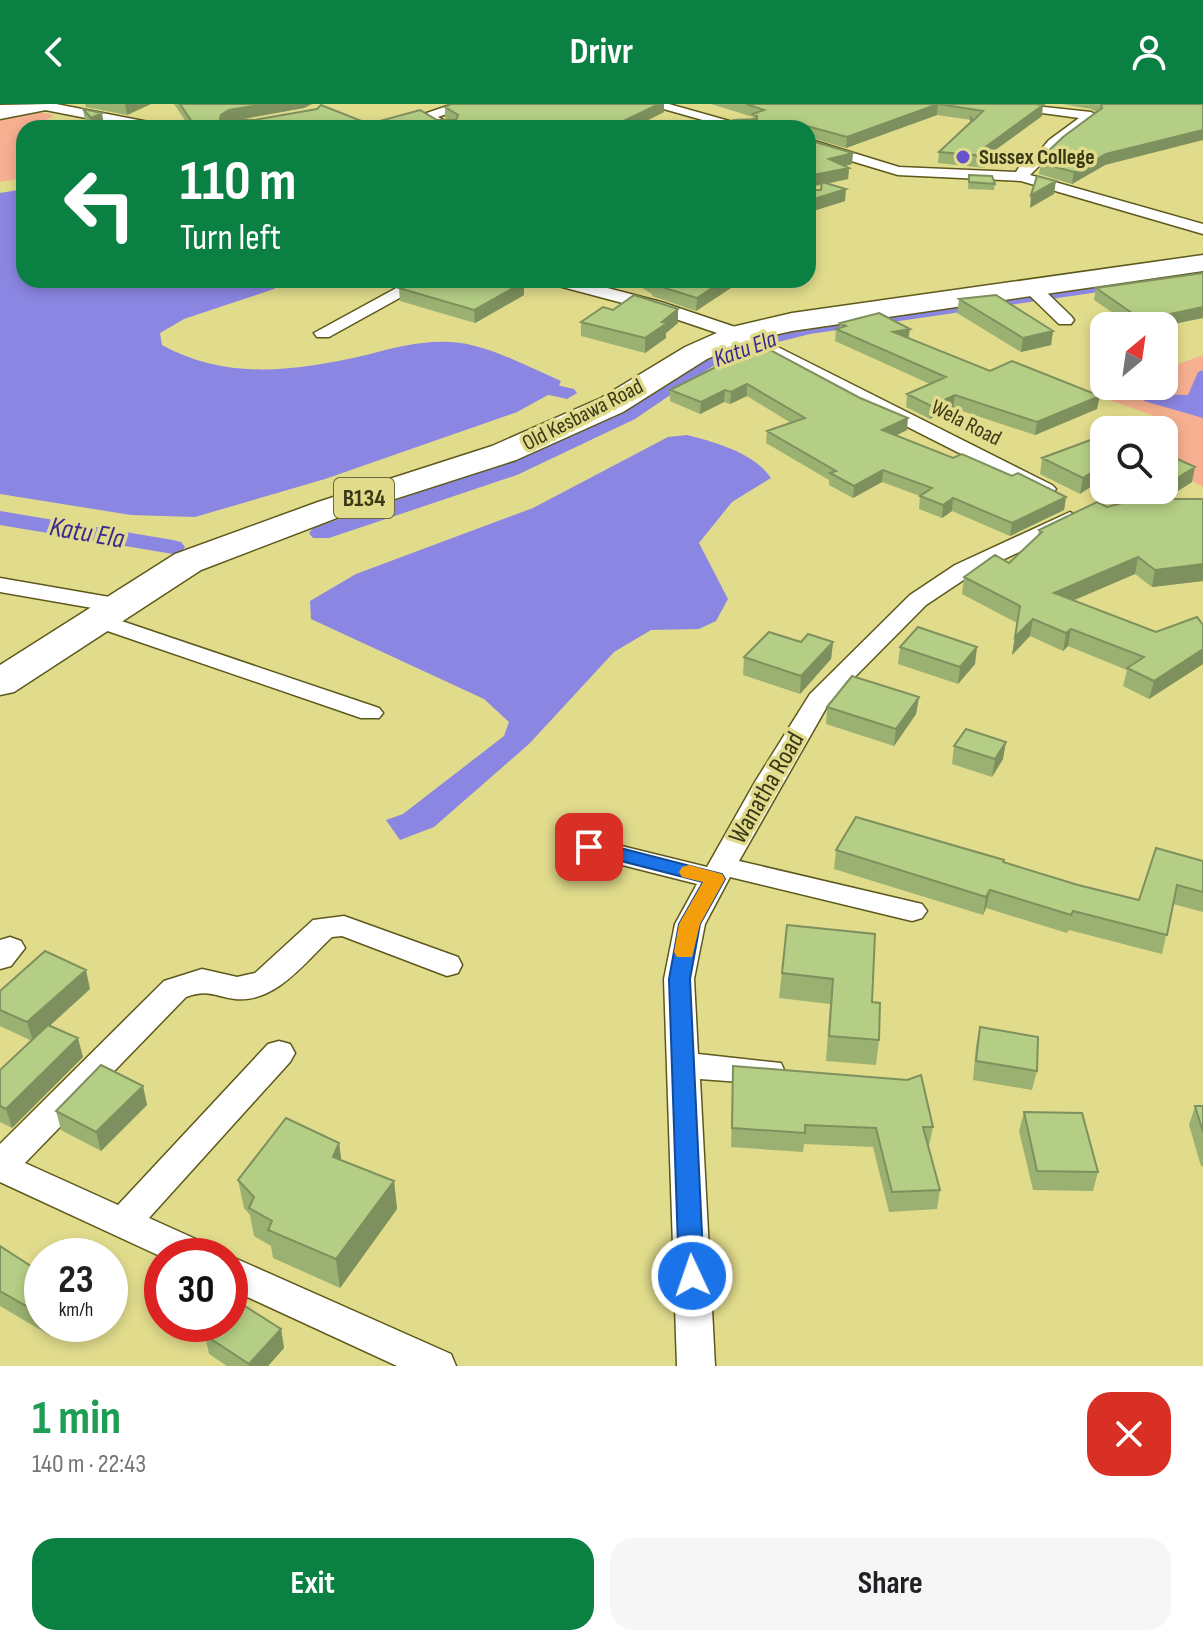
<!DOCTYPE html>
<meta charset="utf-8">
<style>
:root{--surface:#fff;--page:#f6f6f6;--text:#202124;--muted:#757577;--accent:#0b8043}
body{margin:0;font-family:"Sofia Sans Condensed",sans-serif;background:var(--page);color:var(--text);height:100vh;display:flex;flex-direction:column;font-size:30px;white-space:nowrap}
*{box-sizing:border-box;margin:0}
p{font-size:26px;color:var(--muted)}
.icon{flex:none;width:44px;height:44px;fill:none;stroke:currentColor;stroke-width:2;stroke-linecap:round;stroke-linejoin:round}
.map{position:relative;height:1262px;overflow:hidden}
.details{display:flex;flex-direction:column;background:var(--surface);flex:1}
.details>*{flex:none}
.top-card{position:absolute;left:16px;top:16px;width:800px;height:168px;border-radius:24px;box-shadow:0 4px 12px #0003;background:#0b8043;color:#fff;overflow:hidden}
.needle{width:52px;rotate:29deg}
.controls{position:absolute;left:1090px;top:208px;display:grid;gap:16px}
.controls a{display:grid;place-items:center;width:88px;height:88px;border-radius:16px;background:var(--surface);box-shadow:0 4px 12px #0003;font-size:40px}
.speed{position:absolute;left:24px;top:1134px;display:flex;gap:16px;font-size:40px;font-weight:700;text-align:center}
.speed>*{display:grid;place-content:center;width:104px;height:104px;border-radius:50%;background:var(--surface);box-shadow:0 4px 12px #0003;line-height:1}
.speed small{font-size:20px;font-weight:400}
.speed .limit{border:12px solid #d22;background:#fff;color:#111}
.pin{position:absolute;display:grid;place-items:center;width:68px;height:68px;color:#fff;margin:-34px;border-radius:16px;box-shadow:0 4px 12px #0006}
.me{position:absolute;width:88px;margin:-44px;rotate:357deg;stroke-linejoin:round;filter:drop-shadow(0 0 6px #0008)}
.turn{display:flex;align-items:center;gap:28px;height:168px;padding:0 32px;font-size:36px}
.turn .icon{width:104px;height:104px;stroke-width:2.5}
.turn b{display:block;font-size:56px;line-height:68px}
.round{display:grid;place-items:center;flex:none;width:84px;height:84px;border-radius:24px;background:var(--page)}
.head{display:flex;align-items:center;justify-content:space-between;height:136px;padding:0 32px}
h1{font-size:48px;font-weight:700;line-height:60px;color:#1e9e55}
.cta{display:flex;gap:16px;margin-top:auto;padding:16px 32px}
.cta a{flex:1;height:92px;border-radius:24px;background:var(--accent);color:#fff;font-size:32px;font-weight:700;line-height:92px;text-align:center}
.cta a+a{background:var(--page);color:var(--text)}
header{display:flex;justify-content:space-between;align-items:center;height:104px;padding:0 32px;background:var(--accent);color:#fff;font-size:36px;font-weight:700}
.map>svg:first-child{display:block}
.green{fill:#f6af90}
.water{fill:#8b86e2}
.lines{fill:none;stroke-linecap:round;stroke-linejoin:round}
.canal{fill:#8b86e2;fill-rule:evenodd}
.minor-casing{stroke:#5d581b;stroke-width:3}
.primary-casing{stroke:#5d581b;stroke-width:3}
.minor{fill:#fff;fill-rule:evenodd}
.primary{fill:#fff;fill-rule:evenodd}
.wall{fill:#9bb172}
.shaded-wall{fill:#7e905d}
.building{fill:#b4ce85;stroke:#7e905d;stroke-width:2}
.route{fill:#1a73e8;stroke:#114b97;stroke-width:2}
.slow{fill:#f59e0b}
.poi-dot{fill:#6453cc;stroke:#e1db8c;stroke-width:3}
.labels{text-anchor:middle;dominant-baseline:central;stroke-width:7;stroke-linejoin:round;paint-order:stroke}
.far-poi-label{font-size:22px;font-weight:bold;fill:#3a3817;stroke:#e1db8c;text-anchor:start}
.far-street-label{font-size:22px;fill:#3a3817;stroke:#e1db8c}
.far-water-label{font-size:24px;font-style:italic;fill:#3d2792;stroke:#e1db8c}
.shield{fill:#e1db8c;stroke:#6c693a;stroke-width:2}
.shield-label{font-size:24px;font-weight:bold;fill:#3a3817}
.street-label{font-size:26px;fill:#3a3817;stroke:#e1db8c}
.water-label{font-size:28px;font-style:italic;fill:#3d2792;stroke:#e1db8c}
</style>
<header><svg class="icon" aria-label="back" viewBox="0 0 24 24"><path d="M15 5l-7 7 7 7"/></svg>Drivr<svg class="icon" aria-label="person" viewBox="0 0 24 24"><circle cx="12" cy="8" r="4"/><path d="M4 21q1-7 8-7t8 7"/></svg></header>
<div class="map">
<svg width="1203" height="1262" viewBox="0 0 1203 1262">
<rect width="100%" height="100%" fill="#e1db8c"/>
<path class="green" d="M33,7l21,4 -9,6 35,7h-56v50l-24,4v-65z
M1203,251v132l-39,-22v-30l8,-13 -83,-29 17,-7h58l4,-18z"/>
<path class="water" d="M24,85v91h257l-7,9 -90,30 -24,14 2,12c65,36 134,26 204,10 27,-7 56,-15 85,-13 37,2 76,25 110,39l-4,9 -40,22 -192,67 -130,38 -64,-2 -131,-21v-301z
M1203,266v48l-59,-17 3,-7 41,1 10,-23z
M687,331c28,7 67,18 84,43l-39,24 -33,41 29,56 -12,22 -17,8 -48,1 -37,22 -85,92 -95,83 -34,13 -14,-20 17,-6 101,-78 5,-14 -25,-23 -173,-80 -1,-18 46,-27 177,-66 135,-71z"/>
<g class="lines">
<path class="canal" d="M1203,163v10l-393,57 -56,14 -38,16 -81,55 -118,56 -188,63h-16l-4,-5 4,-5 188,-63 120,-54 81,-55 38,-16 69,-18z
M521,273l53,12 3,4 -10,6 -53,-12 -3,-4z
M0,407l173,29 8,2 4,5 -4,5 -8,2 -173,-29z"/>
<defs>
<path id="minor" d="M56,0l103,20 7,4h-29l-97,-19 -7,-4z
M453,0h22l-37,13 19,11h-18l-21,-12z
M646,0h23l85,24h-23z
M1015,0l76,8 7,4 -39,30 -29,29 173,49v10l-182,-53 -123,-6 -90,-27v-9l91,28 117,5 5,-8 12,-5 16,-19 30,-22 -59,-8 -5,-1z
M411,176h21l-103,57h-12l-3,-4z
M549,176h28l84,22 83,28 308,155 4,4 -4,4h-14l-306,-155 -83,-28 -98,-26z
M1032,179l6,1 33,32 3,4 -3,4h-12l-33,-32 -3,-4 3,-4z
M1070,408l11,7 -3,5 -107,51 -45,30 -97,98 -90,158 183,43 5,7 -5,7 -10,3 -182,-44 -25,47 -11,55 4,75 83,9 4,9 -4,9 -12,3 -69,-5 15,287h-38l-13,-387 11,-55 22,-40 -118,-30 -4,-7 4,-7 10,-2 118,29 48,-85 55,-88 100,-99 45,-30z
M0,474l121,21 8,2 4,5 -4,5 -8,2 -121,-21z
M98,509l281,95 4,5 -4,5h-18l-271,-93 -4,-5 4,-5z
M344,812l114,41 4,8 -4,8 -11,3 -105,-40 -10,1c-27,25 -56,66 -97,62 -22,-3 -27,-10 -49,-2l-161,166 93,42 150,-161 11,-3 11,3 5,9 -5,9 -141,156 60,27 5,11 -52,1 -162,-75v-38l164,-163 38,-12 35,8 18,-4 58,-53z
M10,833l11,4 4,7 -14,18 -11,3v-29z
M230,1152l221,98 5,12h-59l-167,-77z"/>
<path id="primary" d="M54,0l-3,5 -51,10v-14z
M1203,151v16l-411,60 -45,10 -40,18 -84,53 -107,48 -174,56 -141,54 -187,122 -14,3v-30l175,-111 143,-52 174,-56 109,-48 84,-51 43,-19 64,-15z"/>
</defs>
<use href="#minor" class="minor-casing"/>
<use href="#primary" class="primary-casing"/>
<use href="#minor" class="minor"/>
<use href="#primary" class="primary"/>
</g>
<path class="wall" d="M85,0h66l-24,11 -41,-8z
M174,0h138l-8,4 -65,12 130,4 80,-4 -4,-2v-11l6,-3h213v8l-30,15 8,1h-452z
M711,0h324l7,12 -55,40 -2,12 -47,-5 1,-11 32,-30v-2l-34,-5 -91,33 -38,-11v-9h-97l42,-9v-2z
M1062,0h141l-98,61 -33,19 -33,-10 2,-11 55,-51 -5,-3z
M83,5l21,16 -8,3h-5l-6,-7z
M808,36l44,24 -7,2 4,2 -1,11 -21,5 18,17 -35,11 -2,-1v-21h13l1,-5 -14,2z
M969,71l26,9 -1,6 -26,-1z
M360,176h45l-13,7z
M629,176h114l-47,31 -44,-15v-2z
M524,178v13l-49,28 -75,-22 -1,-13z
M1096,184l68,38h-32l-38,-26z
M959,195l94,32 -2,14 -30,7 -64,-39z
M678,205v14l-12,10v5l-21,15 -64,-17v-14l32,-12z
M840,219l69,15 81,33 107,38 -62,26 -82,-27 -23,11 -24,-12 1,-13 23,-10 -95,-43 1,-12 3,-1z
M714,253l193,73 -12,6 58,22 59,18 54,21 -2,13 -54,26 -58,-25 -10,7 -23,-9 1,-13 -38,-14 -29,16 -24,-13v-5l-63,-37 1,-12 24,-8 -44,-27 -17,8 -6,-2 -24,12 -30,-13v-11l43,-21z
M1104,331l-24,59 -40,-20 2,-16z
M1164,349l28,29 -22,14 -15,-6h9z
M1203,395v82l-51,6 -17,-13 -61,26 82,32 47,-7v39l-54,35 -26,-13 4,-16 -59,-24 -5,5 -33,-15 -18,19 5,-32 -55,-29 2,-17 45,-14 29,-27 1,-6 68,-23z
M801,538h32l-2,17 -31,35 -57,-19 1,-18z
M900,543l75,17 -17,20 -60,-20z
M919,593l-3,17 -22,32 -68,-22 1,-17z
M954,642l49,13 -11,18 -40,-13z
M836,746l167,12 75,23 61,15 64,-39v51l-30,-8 -11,50 -93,-24 -2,3 -81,-25 -3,7 -149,-46z
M787,821l85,77 7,38 -3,25 -50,-4 4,-57 -51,-6z
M90,885l-41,37 34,31 -71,71 -12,-6v-52l32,-29 -32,-15v-35z
M980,923l57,44 -5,19 -59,-10 3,-34z
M733,962l200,61 -4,19h-1l12,44 -3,19 -48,3 -16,-65 -69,-3 -1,8 -72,-5z
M143,982l4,19 -46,46 -40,-21 -5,-19z
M1195,1002h8v60h-2l-12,-41z
M1024,1008l74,60 -5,19 -60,-1 -14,-59z
M339,1039l2,17 53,21 3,28 -57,79 -67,-30 -2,-12 -17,-10 -4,-21 -6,-7 -6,-28z
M0,1142l34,22 8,-7v63h18l-11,11 -49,-29z
M281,1225l3,19 -16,18h-41l-18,-12 -4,-19z"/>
<path class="shaded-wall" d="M125,0h26l-24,11z
M266,0h46l-8,4 -74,13 -10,-2 1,-4 8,-5z
M659,0h5v8l-32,16 -15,-4z
M938,0l-1,11 -91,33 1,-11z
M1043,1l-1,11 -55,40 -3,-8z
M102,9l2,12 -8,3h-3l-2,-10z
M1203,26v10l-98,25 -33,19 2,-12 32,-18z
M853,49l-1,11 -24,7 1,-12z
M849,64l-1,11 -40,8v-11z
M1056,77l-2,13 -24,14 1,-13z
M846,85l-1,12 -35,11 1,-12z
M391,176h14l-13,7z
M724,176h19l-47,31 1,-13z
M524,178v13l-49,28 -1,-13z
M1203,203v11l-39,8h-23l1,-6z
M678,205v14l-12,10v5l-21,15v-15z
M910,225l-2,12 -15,-9z
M1053,227l-2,14 -30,7 2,-14z
M747,280v12l-17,8 1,-12z
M725,286l-1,12 -24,12 1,-12z
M955,291l-2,13 -23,11 1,-13z
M1100,292l-3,13 -62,26 2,-13z
M908,314l-1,12 -27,13 2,-13z
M1104,360v14l-24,16 3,-16z
M1195,363l-3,15 -22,14 4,-16z
M883,366l-1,12 -29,16 1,-12z
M1066,393l-2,13 -54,26 2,-13z
M953,394l-1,13 -10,7 1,-13z
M1138,453l-3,17 -84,36 3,-17z
M1203,460v17l-51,6 3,-17z
M1033,515l-3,17 -18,19 3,-18z
M1071,525l-3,17 -5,5 3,-18z
M833,538l-2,17 -31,35 1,-18z
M977,543l-2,17 -17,20 2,-17z
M1203,545v15l-54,35 5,-18z
M919,593l-3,17 -22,32 2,-17z
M1006,638l-3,17 -11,18 3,-18z
M990,786l-4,18 -3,7 3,-18z
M86,866l4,19 -57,52 -6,-19z
M78,934l5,19 -71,71 -6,-19z
M143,982l4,19 -46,46 -5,-19z
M339,1039l4,29 -10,-15z
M394,1077l3,28 -57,79 -4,-29z
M46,1220h14l-11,11z
M281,1225l3,19 -16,18h-19v-2z"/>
<path class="building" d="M180,0h86l-37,6 -8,5 -1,4 34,1 63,-11 4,-4 48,19 51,-14 17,10h19l2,-5 -13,-8 6,-3h208l-42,20 25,4h-446z
M746,0h192l-91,33 -40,-11v2h-96l23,-8 23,-1v-3l-4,-2 11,-4z
M938,0h97l8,1 -59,43 3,8 -48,-4 32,-30v-4l2,3 10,-10z
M1101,0h102v26l-97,24 -32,18 -33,-9 1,-6 21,-20 39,-29z
M83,5l19,4 -11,5z
M808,36l45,13 -24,6 20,9 -41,8z
M969,71l23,1 3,8 -26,-2z
M1037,72l19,5 -25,14z
M822,78l24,7 -35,11 -3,-1v-9h13z
M1203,169v34l-61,13 -46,-32z
M414,176h102l8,2 -50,28 -75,-22z
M650,176h74l-27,18 -45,-14 2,-2z
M634,191l44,14 -16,13 5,1 -22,15 -64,-16 22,-15 10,3z
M996,191l57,36 -30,7 -64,-39z
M879,209l31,16 -17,3 97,39 22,-10 88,35 -63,26 -82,-27 -24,11 -24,-12 39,-17 -110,-48 10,-3 -6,-3z
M757,239l103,55 48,20 -26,12 71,28 9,-4 50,22 6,-3 48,24 -54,26 -59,-25 -10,7 -23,-9 12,-8 -49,-18 -29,16 -24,-13 6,-2 -69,-40 38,-13 -58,-34 -16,8 -6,-2 -24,12 -31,-12 54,-27 -10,-6z
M1104,331v29l-21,14 -41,-20z
M1164,349l31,14 -21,13 -10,-4z
M1137,395h66v65l-48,6 -17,-13 -84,36 102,39 41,-15 6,8v24l-49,32 -27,-13 17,-11 -73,-28 -5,4 -33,-14 -18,18 5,-31 -56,-29 31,-22 14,8 33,-31 -3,-2 58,-28 10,5z
M918,523l59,20 -17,20 -60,-20z
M769,528l32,10 7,-8 25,8 -32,34 -57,-19z
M852,572l67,21 -23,32 -69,-22z
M966,625l40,13 -11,17 -41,-13z
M856,713l148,43 -1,2 75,23 61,15 17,-52 47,13v31l-26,-7 -10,50 -94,-24 -2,4 -81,-25 -4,7 -150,-47z
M787,821l88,9 -3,68 8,1 -1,37 -50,-4 4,-57 -51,-6z
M45,847l41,19 -59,52 -27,-12v-19z
M48,921l30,13 -72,71 -6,-3v-36z
M980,923l58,10 -1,34 -61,-10z
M101,961l42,21 -47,46 -40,-21z
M733,962l174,14 14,-5 12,52h-10l17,63 -48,2 -16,-64 -71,-3v8l-73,-5z
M1195,1002h8v26z
M1024,1008l58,1 16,59 -61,-1z
M286,1014l53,25 -6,14 61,24 -58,78 -68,-29 4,-9 -23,-13 5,-11 -16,-17z
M0,1142l34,22 8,-7v54l-42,-24z
M52,1146l11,6h-16z
M237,1197l44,28 -32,35 -44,-29 10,-11h15v-15z"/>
<path class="route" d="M589,736l133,34 3,5 -25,45 -10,55 14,297 -3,8 -9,3 -9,-3 -4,-8 -10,-297 10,-55 24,-42 -121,-31 -3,-4 3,-5z"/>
<path class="slow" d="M689,761l33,9 3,5 -25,45 -8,33h-15l-3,-5 5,-28 24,-42 -21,-5 -3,-5 3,-5z"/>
<circle class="poi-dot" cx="963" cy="53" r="8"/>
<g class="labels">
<g class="far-poi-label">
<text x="979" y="53">Sussex College</text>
</g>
<g class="far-street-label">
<text transform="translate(583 311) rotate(-27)">Old Kesbawa Road</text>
<text transform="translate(966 319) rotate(27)">Wela Road</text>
</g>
<g class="far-water-label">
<text transform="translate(745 245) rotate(-20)">Katu Ela</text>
</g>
<rect class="shield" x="334" y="374" width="60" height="40" rx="6"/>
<g class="shield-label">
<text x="364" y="394">B134</text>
</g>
<g class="street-label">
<text transform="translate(767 684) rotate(-60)">Wanatha Road</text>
</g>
<g class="water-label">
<text transform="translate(87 429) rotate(10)">Katu Ela</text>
</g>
</g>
</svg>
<div class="controls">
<a><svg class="needle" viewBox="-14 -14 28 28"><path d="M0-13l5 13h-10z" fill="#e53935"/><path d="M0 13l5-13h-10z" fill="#757577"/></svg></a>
<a><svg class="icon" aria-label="search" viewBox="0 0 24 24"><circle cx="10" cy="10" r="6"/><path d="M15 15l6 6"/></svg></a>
</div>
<div class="speed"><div>23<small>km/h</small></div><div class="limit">30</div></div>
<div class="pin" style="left:589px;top:743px;background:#d93025"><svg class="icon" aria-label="arrive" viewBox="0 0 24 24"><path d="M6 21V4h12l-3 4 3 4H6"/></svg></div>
<svg class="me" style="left:692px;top:1172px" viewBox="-20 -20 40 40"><circle r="17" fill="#1a73e8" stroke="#fff" stroke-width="3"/><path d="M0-11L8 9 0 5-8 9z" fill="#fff"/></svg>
<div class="top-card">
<div class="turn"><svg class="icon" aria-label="left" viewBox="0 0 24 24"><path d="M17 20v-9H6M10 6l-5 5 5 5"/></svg><div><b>110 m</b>Turn left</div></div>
</div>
</div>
<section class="details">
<div class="head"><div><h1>1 min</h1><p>140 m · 22:43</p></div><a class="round" style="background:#d93025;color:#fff"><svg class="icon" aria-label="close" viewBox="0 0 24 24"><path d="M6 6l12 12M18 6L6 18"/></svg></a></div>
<div class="cta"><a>Exit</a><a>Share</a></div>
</section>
